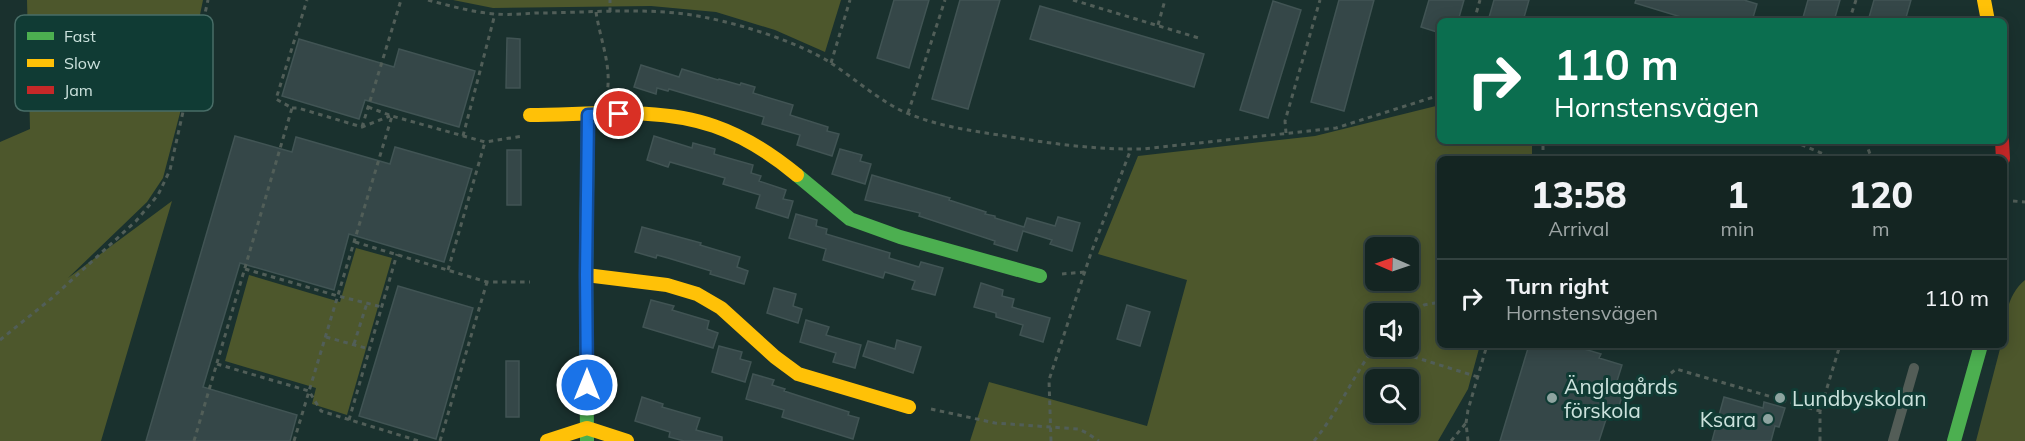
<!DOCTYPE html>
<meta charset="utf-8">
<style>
:root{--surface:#142522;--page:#1d2d2a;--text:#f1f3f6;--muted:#9da5a5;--line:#334240}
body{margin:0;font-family:Mulish,sans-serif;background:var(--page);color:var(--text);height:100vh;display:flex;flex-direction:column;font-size:22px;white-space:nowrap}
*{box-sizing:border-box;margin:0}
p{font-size:20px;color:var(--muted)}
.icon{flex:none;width:33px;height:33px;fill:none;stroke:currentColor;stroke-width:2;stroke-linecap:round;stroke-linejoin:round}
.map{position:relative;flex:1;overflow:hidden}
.details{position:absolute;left:1437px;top:156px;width:570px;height:192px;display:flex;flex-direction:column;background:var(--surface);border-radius:9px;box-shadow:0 3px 15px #0003,0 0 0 2px var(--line)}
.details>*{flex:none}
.hud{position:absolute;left:1437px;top:18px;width:570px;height:126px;border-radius:9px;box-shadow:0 3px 15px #0003,0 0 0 2px var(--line);background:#0b6e4f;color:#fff;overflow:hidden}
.needle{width:39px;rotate:272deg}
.buttons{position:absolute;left:1365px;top:237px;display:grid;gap:12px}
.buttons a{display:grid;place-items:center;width:54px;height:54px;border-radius:9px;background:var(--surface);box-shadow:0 3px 15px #0003,0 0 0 2px var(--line);font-size:30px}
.pin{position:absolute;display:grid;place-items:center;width:51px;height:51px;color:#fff;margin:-26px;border:3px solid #fff;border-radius:50%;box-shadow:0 2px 6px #0007}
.me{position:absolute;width:66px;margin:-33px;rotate:0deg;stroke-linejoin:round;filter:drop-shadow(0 0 4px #0008)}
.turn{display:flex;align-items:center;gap:21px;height:126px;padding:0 18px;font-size:27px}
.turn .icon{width:78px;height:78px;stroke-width:2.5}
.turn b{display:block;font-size:42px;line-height:51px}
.eta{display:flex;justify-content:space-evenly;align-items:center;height:102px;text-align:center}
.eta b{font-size:36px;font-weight:800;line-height:42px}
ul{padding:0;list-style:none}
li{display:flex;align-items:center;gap:18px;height:78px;padding:0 18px;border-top:2px solid var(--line)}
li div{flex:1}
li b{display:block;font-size:22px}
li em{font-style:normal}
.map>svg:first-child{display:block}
.green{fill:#4d572c;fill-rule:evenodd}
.building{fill:#354748;stroke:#415454;stroke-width:1.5}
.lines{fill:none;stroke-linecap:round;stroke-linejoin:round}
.path{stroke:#515e58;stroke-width:3;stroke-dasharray:4.5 4.5;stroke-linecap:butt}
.lane{stroke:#535d57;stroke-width:10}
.fast{stroke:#4caf50;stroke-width:14}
.slow{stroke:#ffc107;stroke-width:14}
.jam{stroke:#c62828;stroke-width:14}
.route-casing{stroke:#114b97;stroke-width:15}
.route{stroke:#1a73e8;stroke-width:10}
.poi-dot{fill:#8ea4a0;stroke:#103b34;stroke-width:2}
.labels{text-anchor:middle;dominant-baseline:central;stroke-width:6;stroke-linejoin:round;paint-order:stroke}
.poi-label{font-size:21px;fill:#cce2dd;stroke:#103b34;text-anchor:start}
.key{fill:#103b34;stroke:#486d67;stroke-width:1.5}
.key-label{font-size:16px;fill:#cce2dd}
</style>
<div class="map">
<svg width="2025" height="441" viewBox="0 0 2025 441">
<rect width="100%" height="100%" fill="#1a312e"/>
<path class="green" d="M27,0h176l-23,113 -17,65 -16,24 -79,76 104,-77 -71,240h-101v-299l30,-13z
M453,0h388l-16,52 -50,-22 -59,-18 -65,-6 -158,2z
M1440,105v36h92v18h-92v186h40l-12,44 -30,52h-468l19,-59 158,44 40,-146 -89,-26 40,-98 177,-20zM1376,248h32v32h-32zM1376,314h32v32h-32zM1376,380h32v32h-32z
M356,248l36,10 -45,157 -35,-11 4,-16 -91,-27 24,-86 91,27z
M2025,280v161h-49l25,-96h3c0,-22 2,-50 21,-65z"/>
<path class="building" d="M894,0h35l-20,68 -32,-10z
M960,0h40l-32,109 -36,-10z
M1339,0h35l-30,111 -33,-9z
M1429,0h35l-6,21h-18v12l-19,-6z
M1494,0h35l-6,21h-35z
M1636,0h108l13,4 -5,17h-58l-59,-18z
M1808,0h32l-6,21h-32z
M1874,0h37l-6,21h-37z
M1273,1l28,9 -33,108 -28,-8z
M1040,6l164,48 -10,33 -164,-48z
M507,38l13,1v49h-14z
M299,39l95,28 5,-18 76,22 -16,56 -94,-27 -6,19 -77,-23z
M641,65l38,12 3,-8 36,11 1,-1 21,6 1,-2 14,4 -2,6 40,12 -3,10 38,12 -1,4 12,3 -7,22 -35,-11 3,-10 -38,-11 2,-7 -95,-28 -1,2 -11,-3 -1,6 -22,-7z
M235,136l57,16 4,-15 94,27 5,-17 77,22 -28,93 -95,-28 -15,56 -94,-27 -37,124 94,28 -7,26h-144z
M654,136l38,12 1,-5 22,6 -1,5 39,11 -2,8 10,3 -2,5 27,9 -3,9 10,2 -5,17 -32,-10 4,-13 -37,-11 2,-6 -55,-16 -2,5 -21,-7z
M840,149l22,6 -2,6 11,3 -6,20 -33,-10z
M507,150h14v55h-14z
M872,175l78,23 -1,2 37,12 -1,2 10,2v2l29,9 3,-9 28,8 3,-9 22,6 -8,28 -22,-7 2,-4 -29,-9 -6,20 -23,-7 1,-3 -76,-25 1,-3 -55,-13z
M796,214l21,6 -1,6 11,3 -1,5 64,19 -1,5 30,9 2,-5 22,6 -8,27 -23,-6 3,-8 -30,-9 -2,6 -60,-18 3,-11 -37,-11z
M642,227l59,16 -1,2 40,12 -3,10 11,4 -4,13 -34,-10 1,-3 -43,-13 -11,-3 -1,3 -21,-6z
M981,283l22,7 -1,6 12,3 -2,8 38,11 -7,24 -23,-7 3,-10 -27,-8v-4l-22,-6z
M398,286l75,22 -37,131 -77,-23z
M774,288l22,6 -3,12 9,3 -4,14 -31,-10z
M651,300l23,6 -2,4 37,11 -2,8 11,4 -5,15 -70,-21z
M1127,305l23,7 -10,34 -23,-7z
M806,320l23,7 -3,8 35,10 -6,23 -22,-6 3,-9 -36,-11z
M897,340l24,7 -8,26 -50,-17 5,-15 27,8z
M1529,345h42l30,9 -2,4 23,7 -5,16 9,3 -9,28 -8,-2 -10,31h-99z
M719,346l23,6 -2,7 11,3 -6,20 -33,-10z
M506,361h13v56h-13z
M753,374l21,6 -2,5 13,4 -1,2 65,21 -1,3 11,3 -6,21 -71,-22 2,-7 -38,-11z
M642,397l21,7 -1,3 38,11 -4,12 26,7v4h-38l-15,-4 1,-5 -35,-11z
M1724,397l39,11 1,-6 21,6 -6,19 -4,-1 -4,15h-59z"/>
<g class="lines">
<path class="path" d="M428,0c22,6 44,12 67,14 13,1 27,0 40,-1 55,0 119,-7 173,5 36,7 92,25 123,45 24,16 45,35 71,48 31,14 64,19 97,24 48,8 95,15 144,14l193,-21 104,-33
M1073,0l129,39
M596,12c4,27 16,54 11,81
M610,12v-12
M1474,21l6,-21
M1849,21l7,-21
M1158,25l7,-25
M831,63l19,-63
M368,107l24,9 93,26 38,-6
M292,108h6l64,19 28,-11
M908,113l37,-113
M362,127l39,-127
M1286,133l-1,-12 35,-121
M463,136l32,-122
M1793,141l42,18
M1865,141l7,18
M1543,159v-18
M2013,201l12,1
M355,242l132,40h43
M245,269l93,27 44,11
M448,270l37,-128
M1062,274l23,-2
M1408,315l16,-10 16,-3
M326,337l43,12
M0,340l52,-42 84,-77 22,-26 12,-25 38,-170
M354,344l13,-41
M1379,346l99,31
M217,364l92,27 12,20 98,30
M1664,379l12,-10 144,42
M931,409l64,14 83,6 9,4 12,8
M349,420l48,-166
M194,441l98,-333 -16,-9 31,-99
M294,441l98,-325
M440,441l47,-159
M1051,441l-2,-61 42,-127 40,-104
M1314,441c24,-29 39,-65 62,-96
M1451,441l15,-18
M1468,441l-2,-18 2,-13 19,-65
M1820,441v-30l20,-66"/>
<path class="lane" d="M1893,441l21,-73"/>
<path class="fast" d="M797,175l53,44 50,18 140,39
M587,441l-1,-166 2,-160
M1954,441l27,-96"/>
<path class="slow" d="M1984,0l4,21
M530,115c59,0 128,-9 184,11 29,10 60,30 83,49
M586,275l81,10 30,9 24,14 54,49 23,17 111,33
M547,441l40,-13 40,13"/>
<path class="jam" d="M2002,141l1,18"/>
</g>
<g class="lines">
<defs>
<path id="route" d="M587,385l-1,-110 2,-160 31,-1"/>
</defs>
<use href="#route" class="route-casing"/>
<use href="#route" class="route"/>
</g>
<g class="poi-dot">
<circle cx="1552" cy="398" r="6"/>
<circle cx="1780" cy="398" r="6"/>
<circle cx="1768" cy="419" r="6"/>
</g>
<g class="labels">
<g class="poi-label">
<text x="1564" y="386">Änglagårds<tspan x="1564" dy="24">förskola</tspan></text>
<text x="1792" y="398">Lundbyskolan</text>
<text x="1756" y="419" text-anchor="end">Ksara</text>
</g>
</g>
<rect x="15" y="15" width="198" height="96" rx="9" class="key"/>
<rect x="27" y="32" width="27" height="8" fill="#4caf50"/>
<rect x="27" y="59" width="27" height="8" fill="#ffc107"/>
<rect x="27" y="86" width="27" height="8" fill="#c62828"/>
<g class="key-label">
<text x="64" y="42">Fast</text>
<text x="64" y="69">Slow</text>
<text x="64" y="96">Jam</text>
</g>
</svg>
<div class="buttons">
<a><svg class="needle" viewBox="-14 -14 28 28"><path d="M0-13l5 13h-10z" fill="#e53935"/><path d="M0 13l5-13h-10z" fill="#9da5a5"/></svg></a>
<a><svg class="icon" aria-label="sound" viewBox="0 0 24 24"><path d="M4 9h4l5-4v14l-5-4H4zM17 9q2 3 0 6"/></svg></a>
<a><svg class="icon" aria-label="search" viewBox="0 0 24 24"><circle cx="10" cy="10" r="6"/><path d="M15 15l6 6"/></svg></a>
</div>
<div class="pin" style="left:619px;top:114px;background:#d93025"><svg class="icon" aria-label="arrive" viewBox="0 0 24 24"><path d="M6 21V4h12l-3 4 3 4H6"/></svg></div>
<svg class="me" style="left:587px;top:385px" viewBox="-20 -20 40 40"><circle r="17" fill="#1a73e8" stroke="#fff" stroke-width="3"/><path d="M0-11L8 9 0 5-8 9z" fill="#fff"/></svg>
<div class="hud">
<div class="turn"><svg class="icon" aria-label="right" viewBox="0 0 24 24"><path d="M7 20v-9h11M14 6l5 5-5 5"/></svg><div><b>110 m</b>Hornstensvägen</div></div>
</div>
<section class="details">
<div class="eta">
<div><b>13:58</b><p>Arrival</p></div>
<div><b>1</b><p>min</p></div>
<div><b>120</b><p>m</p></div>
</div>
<ul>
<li><svg class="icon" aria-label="right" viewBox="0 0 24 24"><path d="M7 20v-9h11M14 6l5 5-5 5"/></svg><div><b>Turn right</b><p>Hornstensvägen</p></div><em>110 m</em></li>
</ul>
</section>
</div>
